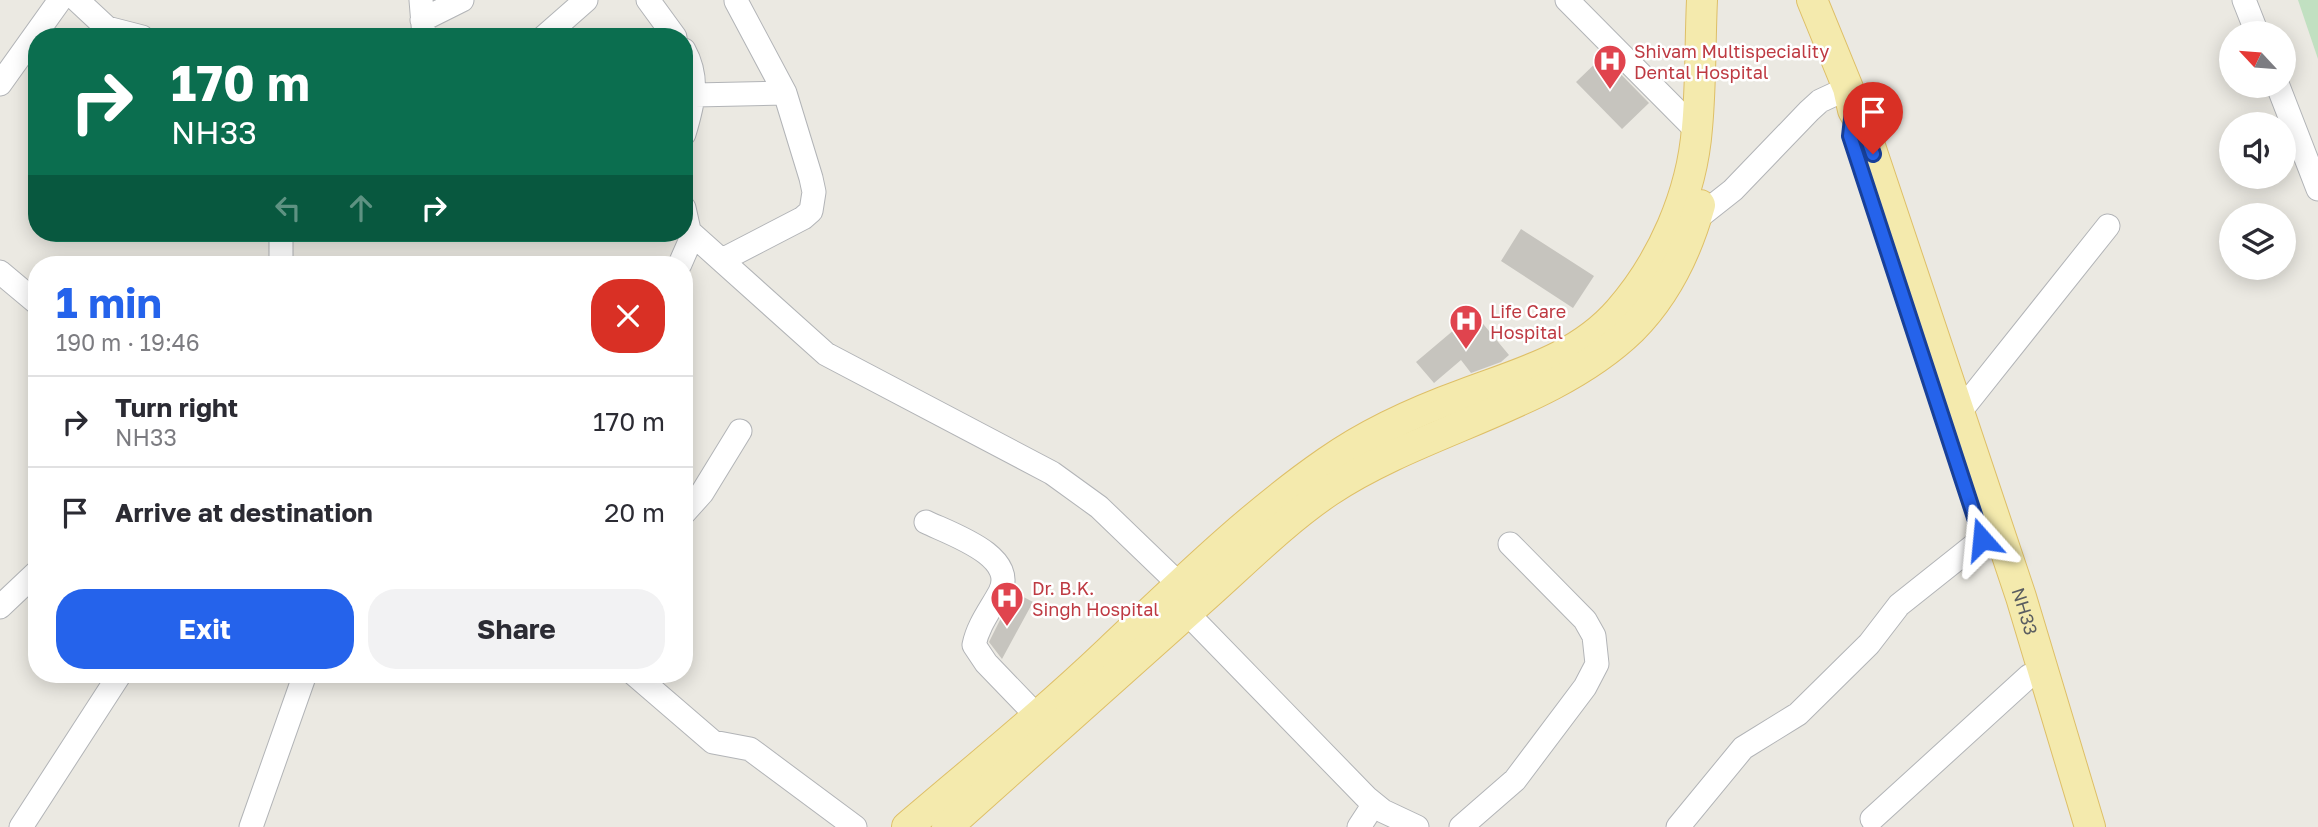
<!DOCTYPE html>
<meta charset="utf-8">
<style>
:root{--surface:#fff;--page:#f2f2f3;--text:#2b2b33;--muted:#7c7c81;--line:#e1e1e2;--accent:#2563eb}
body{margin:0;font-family:"Golos Text",sans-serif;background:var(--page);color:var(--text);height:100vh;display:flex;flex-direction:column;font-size:26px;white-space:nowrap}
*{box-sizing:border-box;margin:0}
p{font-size:23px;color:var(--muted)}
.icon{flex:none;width:38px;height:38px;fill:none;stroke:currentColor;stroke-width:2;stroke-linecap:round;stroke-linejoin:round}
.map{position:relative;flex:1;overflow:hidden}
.details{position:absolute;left:28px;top:256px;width:665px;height:427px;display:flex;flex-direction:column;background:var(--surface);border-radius:28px;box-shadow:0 4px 18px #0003}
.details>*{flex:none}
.guide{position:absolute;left:28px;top:28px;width:665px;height:214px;border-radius:28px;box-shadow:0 4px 18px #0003;background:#0b6e4f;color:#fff;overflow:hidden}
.needle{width:46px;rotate:296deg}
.controls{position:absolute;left:2219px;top:21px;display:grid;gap:14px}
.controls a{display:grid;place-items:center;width:77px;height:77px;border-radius:50%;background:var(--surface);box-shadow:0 4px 18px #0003;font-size:35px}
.pin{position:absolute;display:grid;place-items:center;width:60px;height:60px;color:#fff;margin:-72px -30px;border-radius:50% 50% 50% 0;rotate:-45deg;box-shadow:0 0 7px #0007}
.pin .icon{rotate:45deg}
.me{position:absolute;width:77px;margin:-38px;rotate:342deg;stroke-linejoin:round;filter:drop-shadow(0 0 5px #0008)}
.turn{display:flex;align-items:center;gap:24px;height:147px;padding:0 28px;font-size:32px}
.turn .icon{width:91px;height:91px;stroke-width:2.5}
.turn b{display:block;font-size:49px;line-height:60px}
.lanes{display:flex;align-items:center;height:66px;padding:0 28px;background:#0003;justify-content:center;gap:35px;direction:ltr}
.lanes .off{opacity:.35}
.round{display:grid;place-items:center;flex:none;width:74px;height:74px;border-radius:28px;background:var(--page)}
.headline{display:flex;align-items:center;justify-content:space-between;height:119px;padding:0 28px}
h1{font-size:42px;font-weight:700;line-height:52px;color:var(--accent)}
.action{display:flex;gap:14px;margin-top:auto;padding:14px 28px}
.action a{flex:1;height:80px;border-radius:28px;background:var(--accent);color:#fff;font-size:28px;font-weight:700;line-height:80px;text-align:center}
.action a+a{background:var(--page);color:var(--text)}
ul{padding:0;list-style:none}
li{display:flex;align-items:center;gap:21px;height:91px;padding:0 28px;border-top:2px solid var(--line)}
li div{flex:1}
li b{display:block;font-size:26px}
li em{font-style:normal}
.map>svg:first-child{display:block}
.green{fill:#c1e0c1}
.building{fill:#c6c4be}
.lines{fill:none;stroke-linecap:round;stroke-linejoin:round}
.minor-casing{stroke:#b2b4b7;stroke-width:25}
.major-casing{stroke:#debf67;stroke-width:32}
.minor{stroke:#fff;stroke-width:23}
.major{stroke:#f4eaad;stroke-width:30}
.route-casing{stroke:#184099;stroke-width:18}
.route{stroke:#2563eb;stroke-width:12}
.labels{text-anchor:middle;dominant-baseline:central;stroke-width:5;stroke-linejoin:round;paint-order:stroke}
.health-label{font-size:18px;fill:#be3a42;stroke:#fff;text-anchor:start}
.street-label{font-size:18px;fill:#5a5d60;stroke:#fff}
</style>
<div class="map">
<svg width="2318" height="827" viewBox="0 0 2318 827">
<rect width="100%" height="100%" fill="#ebe9e2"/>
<path class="green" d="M2298,0h20v59z"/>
<path class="building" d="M1603,56l46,47 -27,26 -46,-47z
M1521,229l73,47 -21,32 -72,-47z
M1474,313l35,42 -8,7 -30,11 -10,-13 -27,23 -18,-21z
M1014,592l19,10 -31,57 -13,-17z"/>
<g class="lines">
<defs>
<path id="minor" d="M77,0l30,28 35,9
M421,0l3,37
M648,0l27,37
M1567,0l130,131
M2244,0l13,33
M736,1l49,92
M422,20l40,-20
M544,37l42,-37
M684,50c16,29 9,54 0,84
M0,84l60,-84
M2278,86l40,103
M695,95l90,-2 26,85 3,14 -3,19 -8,7 -81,42
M1695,220l38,-30 76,-79 11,-10 28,-13
M690,232l136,122 226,119 47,34 81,78
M281,233v31
M680,264l11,-25 -7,-31
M0,272l37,31
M1959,413l149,-187
M684,513l18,-20 38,-62
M926,522c25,12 92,34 74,70 -9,17 -22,33 -26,53l12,18 50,52
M0,607l37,-35
M1187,613l180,185 16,13 34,16
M634,674l79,68 37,7 105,78
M1872,819l157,-143
M21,827l99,-153
M251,827l54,-153
M1359,827l15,-23
M1461,827l54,-47 70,-93 12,-23 -3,-28 -9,-16 -75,-76
M1678,827l65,-79 55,-34 71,-70 30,-39 83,-66"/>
<g id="major">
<path id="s1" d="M1812,0l36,88 5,22 12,21 156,466 69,230"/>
<path d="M907,827c68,-58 138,-115 203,-177 69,-65 139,-134 217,-188 41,-29 90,-51 137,-68 56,-21 114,-36 155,-83 43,-49 73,-117 78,-183 4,-42 3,-85 5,-128"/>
<path d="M947,827c84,-75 168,-151 253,-226 42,-37 83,-79 129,-110 93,-62 224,-85 303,-162 34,-34 55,-78 68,-124"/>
</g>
</defs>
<use href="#minor" class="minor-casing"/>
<use href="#major" class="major-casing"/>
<use href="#minor" class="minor"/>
<use href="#major" class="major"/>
</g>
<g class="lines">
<defs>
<path id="route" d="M1873,154l-8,-23 -12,-21 -3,26 132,403"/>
</defs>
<use href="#route" class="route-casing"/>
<use href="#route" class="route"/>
</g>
<defs>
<symbol id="hospital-pin" viewBox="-11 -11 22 30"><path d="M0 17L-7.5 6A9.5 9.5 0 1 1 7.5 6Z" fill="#e0444e" stroke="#fff"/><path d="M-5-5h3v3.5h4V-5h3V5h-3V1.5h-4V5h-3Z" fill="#fff"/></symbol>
</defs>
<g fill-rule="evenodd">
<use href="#hospital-pin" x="1591" y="42" width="38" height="52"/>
<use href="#hospital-pin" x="1447" y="302" width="38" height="52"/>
<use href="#hospital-pin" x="988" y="579" width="38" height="52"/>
</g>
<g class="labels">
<g class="health-label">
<text x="1634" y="51">Shivam Multispeciality<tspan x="1634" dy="21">Dental Hospital</tspan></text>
<text x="1490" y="311">Life Care<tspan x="1490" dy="21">Hospital</tspan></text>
<text x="1032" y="588">Dr. B.K.<tspan x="1032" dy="21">Singh Hospital</tspan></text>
</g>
<g class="street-label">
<text stroke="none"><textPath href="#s1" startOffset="648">NH33</textPath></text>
</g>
</g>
</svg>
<div class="controls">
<a><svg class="needle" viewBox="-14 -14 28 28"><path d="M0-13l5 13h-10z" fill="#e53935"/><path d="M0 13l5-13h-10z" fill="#7c7c81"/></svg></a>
<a><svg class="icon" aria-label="sound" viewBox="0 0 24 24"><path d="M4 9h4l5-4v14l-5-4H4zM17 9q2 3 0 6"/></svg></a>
<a><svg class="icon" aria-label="layers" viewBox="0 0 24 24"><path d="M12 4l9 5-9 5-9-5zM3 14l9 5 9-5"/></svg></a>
</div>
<div class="pin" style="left:1873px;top:154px;background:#d93025"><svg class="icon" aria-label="arrive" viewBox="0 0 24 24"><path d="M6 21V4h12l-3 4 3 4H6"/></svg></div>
<svg class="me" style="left:1982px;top:539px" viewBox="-20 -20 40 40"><path d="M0-17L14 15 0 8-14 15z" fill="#2563eb" stroke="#fff" stroke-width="4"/></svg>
<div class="guide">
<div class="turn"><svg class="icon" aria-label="right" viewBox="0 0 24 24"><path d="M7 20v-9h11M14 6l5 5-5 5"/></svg><div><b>170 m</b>NH33</div></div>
<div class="lanes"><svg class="icon off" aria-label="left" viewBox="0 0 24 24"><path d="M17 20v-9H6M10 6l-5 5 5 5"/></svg><svg class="icon off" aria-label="ahead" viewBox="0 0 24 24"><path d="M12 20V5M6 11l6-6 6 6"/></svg><svg class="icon" aria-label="right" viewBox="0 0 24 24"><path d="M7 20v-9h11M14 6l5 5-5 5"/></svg></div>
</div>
<section class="details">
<div class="headline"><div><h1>1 min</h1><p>190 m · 19:46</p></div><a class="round" style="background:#d93025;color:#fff"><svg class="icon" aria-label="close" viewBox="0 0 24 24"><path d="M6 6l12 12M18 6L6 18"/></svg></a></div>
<ul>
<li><svg class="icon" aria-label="right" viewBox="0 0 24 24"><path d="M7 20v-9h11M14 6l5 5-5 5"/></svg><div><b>Turn right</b><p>NH33</p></div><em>170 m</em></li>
<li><svg class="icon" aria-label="arrive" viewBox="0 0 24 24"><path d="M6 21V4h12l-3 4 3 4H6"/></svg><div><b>Arrive at destination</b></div><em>20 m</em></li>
</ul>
<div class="action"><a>Exit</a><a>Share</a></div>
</section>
</div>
